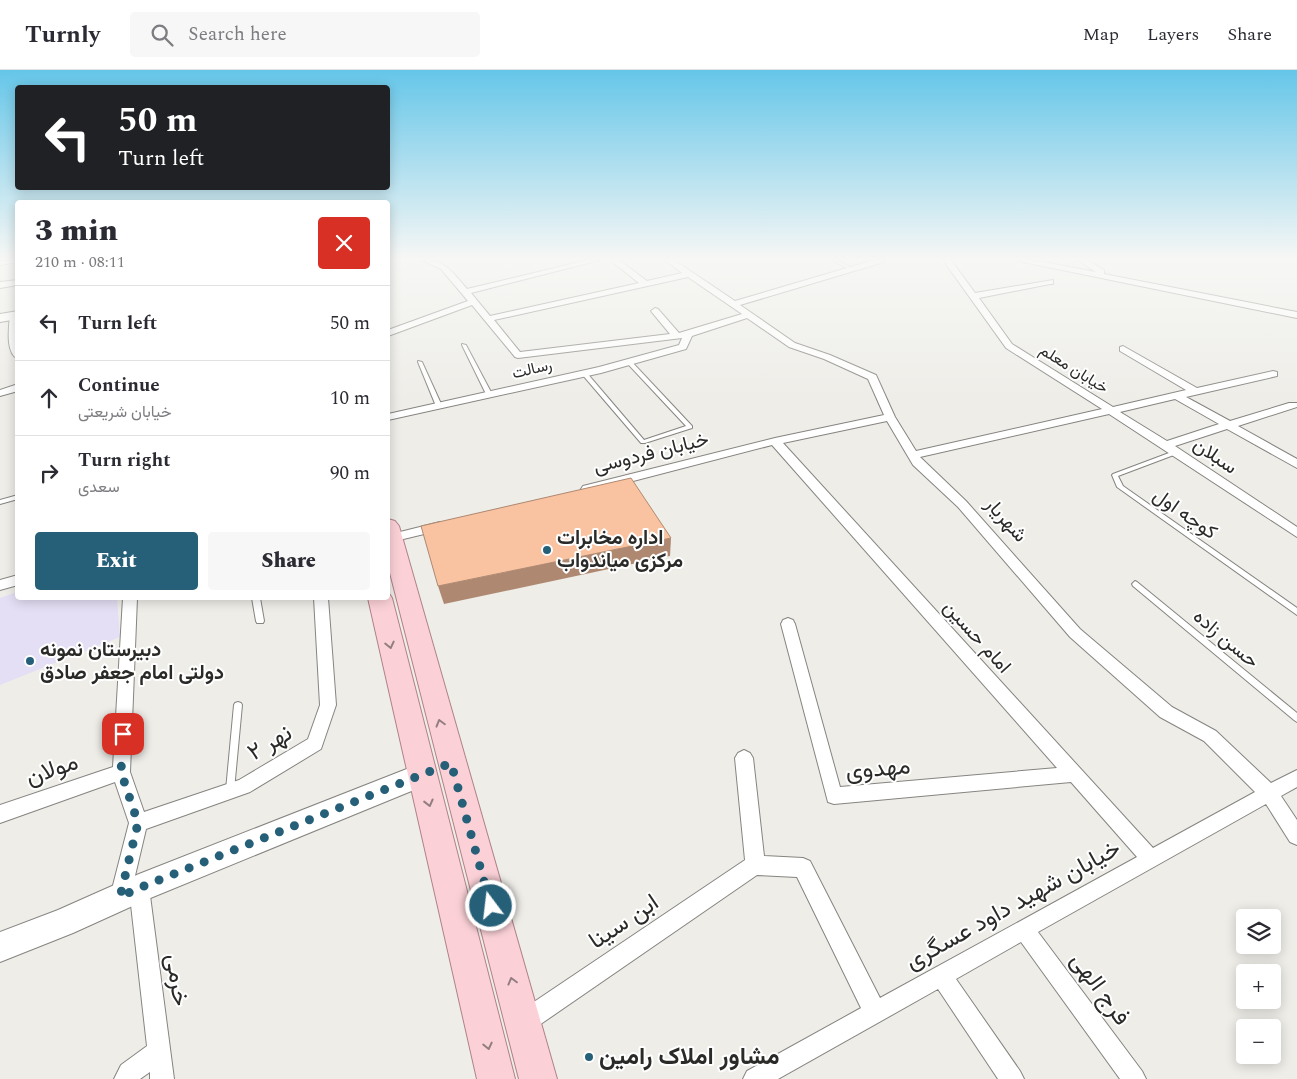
<!DOCTYPE html>
<meta charset="utf-8">
<style>
:root{--surface:#fff;--page:#f7f7f7;--text:#2b2b33;--muted:#7c7c81;--line:#e1e1e2;--accent:#265f78}
body{margin:0;font-family:Spectral,Vazirmatn,serif;background:var(--page);color:var(--text);height:100vh;display:flex;flex-direction:column;font-size:19px;white-space:nowrap}
*{box-sizing:border-box;margin:0}
p{font-size:16px;color:var(--muted)}
.icon{flex:none;width:28px;height:28px;fill:none;stroke:currentColor;stroke-width:2;stroke-linecap:round;stroke-linejoin:round}
.map{position:relative;flex:1;overflow:hidden}
.sheet{position:absolute;left:15px;top:130px;width:375px;height:400px;display:flex;flex-direction:column;background:var(--surface);border-radius:5px;box-shadow:0 2px 12px #0003}
.sheet>*{flex:none}
.top-card{position:absolute;left:15px;top:15px;width:375px;height:105px;border-radius:5px;box-shadow:0 2px 12px #0003;background:#202124;color:#fff;overflow:hidden}
.fabs{position:absolute;left:1236px;top:839px;display:grid;gap:10px}
.fabs a{display:grid;place-items:center;width:45px;height:45px;border-radius:5px;background:var(--surface);box-shadow:0 2px 12px #0003;font-size:25px}
.pin{position:absolute;display:grid;place-items:center;width:42px;height:42px;color:#fff;margin:-21px;border-radius:10px;box-shadow:0 2px 8px #0006}
.me{position:absolute;width:55px;margin:-28px;rotate:345deg;stroke-linejoin:round;filter:drop-shadow(0 0 4px #0008)}
.turn{display:flex;align-items:center;gap:18px;height:105px;padding:0 20px;font-size:22px}
.turn .icon{width:65px;height:65px;stroke-width:2.5}
.turn b{display:block;font-size:35px;line-height:42px}
.round{display:grid;place-items:center;flex:none;width:52px;height:52px;border-radius:5px;background:var(--page)}
.head{display:flex;align-items:center;justify-content:space-between;height:85px;padding:0 20px}
h1{font-size:30px;font-weight:800;line-height:38px}
.cta{display:flex;gap:10px;margin-top:auto;padding:10px 20px}
.cta a{flex:1;height:58px;border-radius:5px;background:var(--accent);color:#fff;font-size:20px;font-weight:800;line-height:58px;text-align:center}
.cta a+a{background:var(--page);color:var(--text)}
ul{padding:0;list-style:none}
li{display:flex;align-items:center;gap:15px;height:75px;padding:0 20px;border-top:1px solid var(--line)}
li div{flex:1}
li b{display:block;font-size:19px}
li em{font-style:normal}
header{display:flex;align-items:center;gap:30px;box-sizing:border-box;height:70px;padding:0 25px;background:var(--surface);border-bottom:1px solid var(--line)}
header strong{font-size:24px}
nav{display:flex;gap:28px;margin-inline-start:auto;font-size:18px}
.search{width:350px;height:45px;background:var(--page);display:flex;align-items:center;gap:12px;box-sizing:border-box;padding:0 18px;border-radius:5px;color:var(--muted);font-size:19px}
.map>svg:first-child{display:block}
.education{fill:#e5dff5}
.lines{fill:none;stroke-linecap:round;stroke-linejoin:round}
.service-casing{stroke:#868480;stroke-width:2}
.minor-casing{stroke:#868480;stroke-width:2}
.secondary-casing{stroke:#868480;stroke-width:2}
.primary-casing{stroke:#b08288;stroke-width:2}
.service{fill:#fff;fill-rule:evenodd}
.minor{fill:#fff;fill-rule:evenodd}
.secondary{fill:#fff;fill-rule:evenodd}
.primary{fill:#fbd1d7;fill-rule:evenodd}
.shaded-wall{fill:#ae8871}
.building{fill:#f9c3a1;stroke:#ae8871}
.oneway{stroke:#927e80}
.route{stroke:#265f78;stroke-width:9;stroke-dasharray:0 16.2}
.poi-dot{fill:#265f78;stroke:#fff;stroke-width:2}
.labels{text-anchor:middle;dominant-baseline:central;stroke-width:4;stroke-linejoin:round;paint-order:stroke}
.far-street-label{font-size:16px;fill:#2a2a28;stroke:#fff}
.street-label{font-size:20px;fill:#2a2a28;stroke:#fff}
.poi-label{font-size:20px;font-weight:bold;fill:#2a2a28;stroke:#fff;text-anchor:start}
.near-street-label{font-size:24px;fill:#2a2a28;stroke:#fff}
.near-poi-label{font-size:24px;font-weight:bold;fill:#2a2a28;stroke:#fff;text-anchor:start}
</style>
<header>
<strong>Turnly</strong>
<div class="search"><svg class="icon" aria-label="search" viewBox="0 0 24 24"><circle cx="10" cy="10" r="6"/><path d="M15 15l6 6"/></svg>Search here</div>
<nav><a>Map</a><a>Layers</a><a>Share</a></nav>
</header>
<div class="map">
<svg width="1297" height="1009" viewBox="0 0 1297 1009">
<rect width="100%" height="100%" fill="#eeede8"/>
<path class="education" d="M17,522l1,6h99l3,39 -120,48v-87z"/>
<g class="lines">
<defs>
<path id="service" d="M832,190h4l18,9 -3,1z
M462,274l4,1 26,49 -1,1h-4l-1,-1 -24,-49z
M418,291l4,1 20,44 -1,1h-4l-1,-1 -18,-44z
M627,291h4l61,65v2l-47,15h-4l-60,-70 5,-1 58,68 42,-14 -59,-63z
M1177,380l3,2 -1,1 -61,23 5,10 174,122v7l-180,-128 -5,-12 1,-1z
M18,425v4l-18,5v-4z
M1135,511l2,1 160,131v9l-3,-2 -161,-134 -1,-2z
M252,528h8l4,23 -1,2h-6l-1,-2z
M238,632l3,1 1,2 -8,85 -1,3 -3,1 -3,-1 -1,-3 8,-85 1,-2z"/>
<path id="minor" d="M18,190v2l-18,3v-4z
M422,190c22,-2 32,14 45,29l121,-29h12l-129,33 19,23 149,-33 -29,-23h9l28,21 35,-8 -17,-13h9l61,41 139,-41h11l-1,2 -144,43 55,38 35,12 46,20 19,42 21,34 186,-42 -96,-61 -63,-88h8l24,33 78,-13v4h-3l-71,14 33,46 101,63 73,-17 -66,-39v-4l3,-1 74,42 76,-17 4,1v4l-91,21 44,24 59,-18h8v4l-59,19 59,33v9l-70,-39 -52,17 122,81v10l-188,-123 -189,43 46,44 114,128 92,78 44,24 55,52 26,-13v17l-16,9 16,24v25l-7,-3 -24,-38 -228,128 104,139 4,8h-26l-99,-137 -65,37 64,92 4,8h-26l-60,-90 -160,90h-35l4,-8 114,-63 -64,-131 -40,-2 -225,155 -8,3 -8,-3 -3,-8 3,-8 229,-154 -10,-102 3,-5 6,-3 6,3 3,5 11,98 39,2 7,3 70,137 257,-141 -66,-75 -237,22 -6,-2 -47,-178 2,-4 5,-2 5,2 2,4 45,163 217,-19 -285,-323 -185,48 -6,-4 2,-3 192,-48 109,-23 -16,-36 -44,-20 -35,-12 -42,-29 -55,18 -6,13 -85,24 -213,47v-6l211,-47 80,-22 3,-7 -164,20 -3,-1 -43,-52 -84,31v-6l80,-29 -27,-32zM688,207l54,37 -63,19 -21,-24 -3,-1 -4,3 19,23 -150,18 -26,-32zM1175,329l44,25 -52,17 -47,-29zM887,351l26,44 45,42 112,130 90,80 44,24 51,51 -102,56 -370,-405z
M1019,190h14l63,12 -18,-12h9l17,10v4l193,38v6l-274,-56z
M18,210v5l-18,3v-6z
M14,242l4,2v45c-13,-6 -9,-32 -8,-44z
M18,314v7l-18,5v-6z
M440,452l6,4 -1,3 -54,13 -3,-1v-6z
M18,505v10l-18,5v-10z
M123,528h14l-7,174 14,40 95,-32 69,-41 12,-34 -6,-107h14l8,107 -15,44 -71,43 -104,37 -12,51 5,-2 7,3 3,7 25,191h-24v-7l-10,7h-26l7,-14 26,-19 -17,-150 -3,8 -7,3 -7,-3 -3,-7 19,-74 -14,-41 -115,41v-18l113,-38z"/>
<path id="secondary" d="M18,241v8l-18,3v-8z
M422,693l9,4 4,8 -4,8 -283,116 -75,34 -73,29v-30l58,-22 81,-36z"/>
<path id="primary" d="M388,449l7,2 4,5 158,553h-38l-131,-514z
M388,522l4,6 123,481h-38l-109,-481h20z"/>
</defs>
<use href="#service" class="service-casing"/>
<use href="#minor" class="minor-casing"/>
<use href="#secondary" class="secondary-casing"/>
<use href="#primary" class="primary-casing"/>
<use href="#service" class="service"/>
<use href="#minor" class="minor"/>
<use href="#secondary" class="secondary"/>
<use href="#primary" class="primary"/>
</g>
<path class="shaded-wall" d="M671,468l-1,18 -226,48 -6,-18z"/>
<path class="building" d="M631,408l40,60 -233,48 -17,-60z"/>
<defs><path id="oneway-chevron" d="M-2-3.5L2.5 0L-2 3.5" fill="none" stroke-width="1.6" stroke-linecap="round" stroke-linejoin="round" transform="scale(1.25)"/></defs>
<g class="oneway">
<use href="#oneway-chevron" transform="translate(390 575) rotate(77)"/>
<use href="#oneway-chevron" transform="translate(440 653) rotate(-106)"/>
<use href="#oneway-chevron" transform="translate(429 733) rotate(76)"/>
<use href="#oneway-chevron" transform="translate(512 911) rotate(-105)"/>
<use href="#oneway-chevron" transform="translate(488 976) rotate(77)"/>
</g>
<linearGradient id="sky" x2="0" y2="1"><stop stop-color="#65c6e9"/><stop offset="0.57" stop-color="#f7f7f5"/><stop offset="1" stop-color="#f7f7f5" stop-opacity="0"/></linearGradient>
<rect width="1297" height="331" fill="url(#sky)"/>
<g class="lines">
<path class="route" d="M123,664l-2,38 17,51 -18,74 19,-9 312,-125 40,143"/>
</g>
<g class="poi-dot">
<circle cx="547" cy="480" r="5"/>
<circle cx="30" cy="591" r="5"/>
<circle cx="589" cy="987" r="5"/>
</g>
<g class="labels">
<g class="far-street-label">
<text transform="translate(532 299) rotate(-13)">رسالت</text>
<text transform="translate(1074 299) rotate(32)">خیابان معلم</text>
</g>
<g class="street-label">
<text transform="translate(651 383) rotate(-14)">خیابان فردوسی</text>
<text transform="translate(1215 386) rotate(34)">سبلان</text>
<text transform="translate(1185 444) rotate(35)">کوچه اول</text>
<text transform="translate(1006 450) rotate(48)">شهریار</text>
<text transform="translate(977 567) rotate(48)">امام حسین</text>
<text transform="translate(1226 569) rotate(40)">حسن زاده</text>
</g>
<g class="poi-label">
<text x="557" y="468">اداره مخابرات<tspan x="557" dy="23">مرکزی میاندواب</tspan></text>
<text x="40" y="580">دبیرستان نمونه<tspan x="40" dy="23">دولتی امام جعفر صادق</tspan></text>
</g>
<g class="near-street-label">
<text transform="translate(270 673) rotate(-31)">نهر ۲</text>
<text transform="translate(878 699) rotate(-5)">مهدوی</text>
<text transform="translate(52 700) rotate(-19)">مولان</text>
<text transform="translate(1013 835) rotate(-29)">خیابان شهید داود عسگری</text>
<text transform="translate(624 852) rotate(-34)">ابن سینا</text>
<text transform="translate(177 910) rotate(82)">خرمی</text>
<text transform="translate(1100 919) rotate(54)">فرج الهی</text>
</g>
<g class="near-poi-label">
<text x="599" y="987">مشاور املاک رامین</text>
</g>
</g>
</svg>
<div class="fabs">
<a><svg class="icon" aria-label="layers" viewBox="0 0 24 24"><path d="M12 4l9 5-9 5-9-5zM3 14l9 5 9-5"/></svg></a>
<a>+</a>
<a>−</a>
</div>
<div class="pin" style="left:123px;top:664px;background:#d93025"><svg class="icon" aria-label="arrive" viewBox="0 0 24 24"><path d="M6 21V4h12l-3 4 3 4H6"/></svg></div>
<svg class="me" style="left:491px;top:836px" viewBox="-20 -20 40 40"><circle r="17" fill="#265f78" stroke="#fff" stroke-width="3"/><path d="M0-11L8 9 0 5-8 9z" fill="#fff"/></svg>
<div class="top-card">
<div class="turn"><svg class="icon" aria-label="left" viewBox="0 0 24 24"><path d="M17 20v-9H6M10 6l-5 5 5 5"/></svg><div><b>50 m</b>Turn left</div></div>
</div>
<section class="sheet">
<div class="head"><div><h1>3 min</h1><p>210 m · 08:11</p></div><a class="round" style="background:#d93025;color:#fff"><svg class="icon" aria-label="close" viewBox="0 0 24 24"><path d="M6 6l12 12M18 6L6 18"/></svg></a></div>
<ul>
<li><svg class="icon" aria-label="left" viewBox="0 0 24 24"><path d="M17 20v-9H6M10 6l-5 5 5 5"/></svg><div><b>Turn left</b></div><em>50 m</em></li>
<li><svg class="icon" aria-label="ahead" viewBox="0 0 24 24"><path d="M12 20V5M6 11l6-6 6 6"/></svg><div><b>Continue</b><p>خیابان شریعتی</p></div><em>10 m</em></li>
<li><svg class="icon" aria-label="right" viewBox="0 0 24 24"><path d="M7 20v-9h11M14 6l5 5-5 5"/></svg><div><b>Turn right</b><p>سعدی</p></div><em>90 m</em></li>
</ul>
<div class="cta"><a>Exit</a><a>Share</a></div>
</section>
</div>
